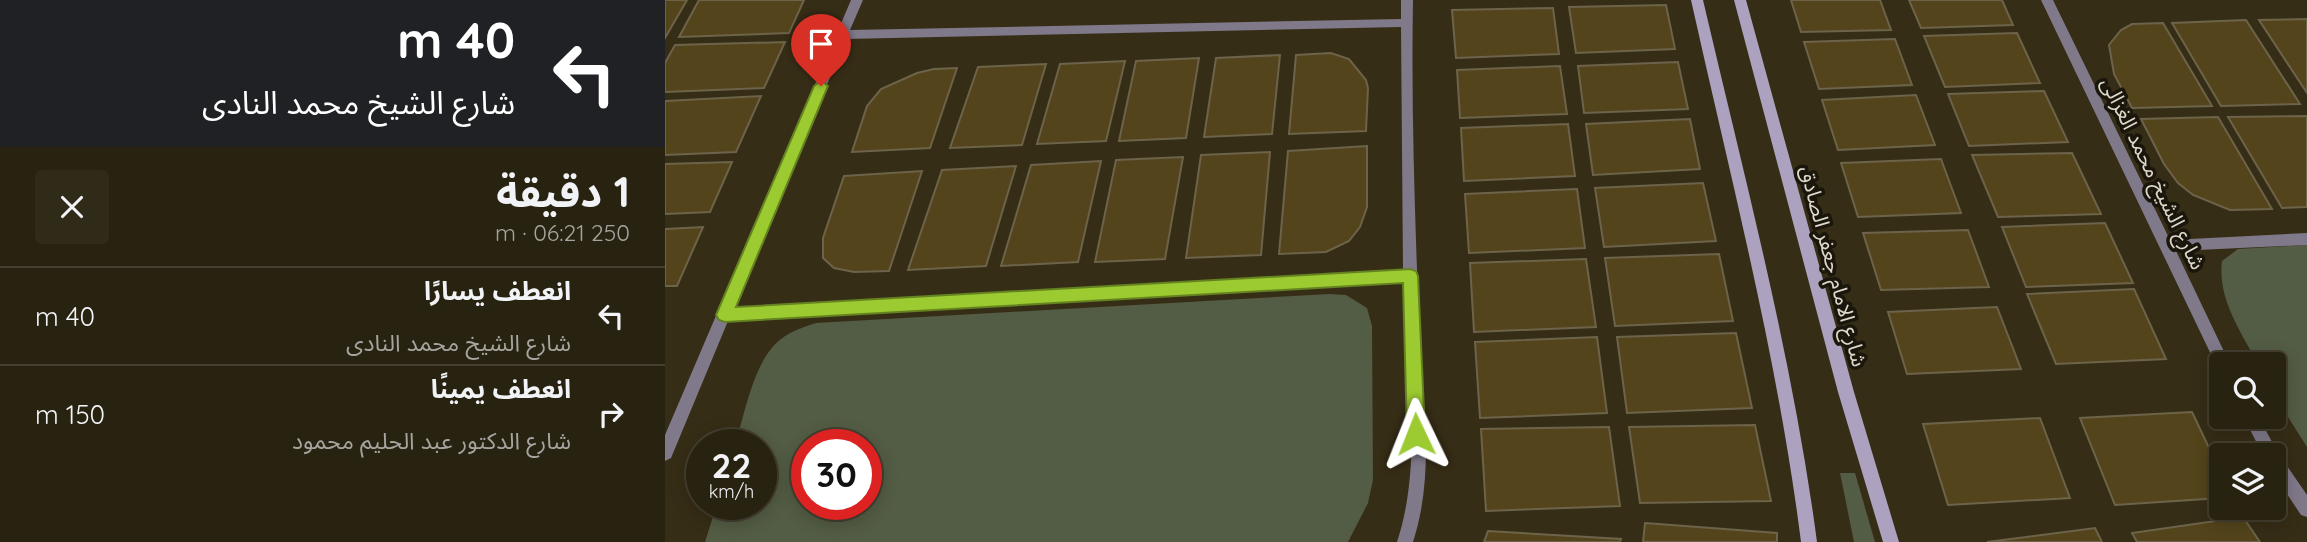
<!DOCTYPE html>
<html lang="ar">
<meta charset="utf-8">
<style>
:root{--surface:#282210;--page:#302a19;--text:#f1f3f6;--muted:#a5a49f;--line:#443f30}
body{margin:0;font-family:Quicksand,"Noto Sans Arabic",sans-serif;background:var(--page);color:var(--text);direction:rtl;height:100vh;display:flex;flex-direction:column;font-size:26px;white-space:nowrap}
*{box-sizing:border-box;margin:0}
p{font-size:23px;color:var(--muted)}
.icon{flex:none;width:38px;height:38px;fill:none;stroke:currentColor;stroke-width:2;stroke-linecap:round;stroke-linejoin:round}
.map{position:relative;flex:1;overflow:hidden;direction:ltr}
.panel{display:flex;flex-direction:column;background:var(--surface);width:665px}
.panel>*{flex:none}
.top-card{background:#202124;color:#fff;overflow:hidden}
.buttons{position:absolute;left:1544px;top:352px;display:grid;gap:14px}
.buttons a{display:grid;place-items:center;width:77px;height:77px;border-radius:7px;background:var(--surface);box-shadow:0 4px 18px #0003,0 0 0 2px var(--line);font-size:35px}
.speed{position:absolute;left:21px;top:429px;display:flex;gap:14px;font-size:35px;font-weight:700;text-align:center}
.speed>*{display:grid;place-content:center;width:91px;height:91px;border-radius:50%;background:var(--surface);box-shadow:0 4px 18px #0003,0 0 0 2px var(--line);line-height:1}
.speed small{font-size:18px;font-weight:400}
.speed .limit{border:10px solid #d22;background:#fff;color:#111}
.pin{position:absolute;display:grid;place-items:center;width:60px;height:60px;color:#fff;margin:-72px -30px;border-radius:50% 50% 50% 0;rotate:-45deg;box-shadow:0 0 7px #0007}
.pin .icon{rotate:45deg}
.me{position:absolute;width:77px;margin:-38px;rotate:358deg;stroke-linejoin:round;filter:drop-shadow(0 0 5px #0008)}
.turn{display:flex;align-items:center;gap:24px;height:147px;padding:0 35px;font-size:32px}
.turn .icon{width:91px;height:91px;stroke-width:2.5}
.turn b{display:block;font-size:49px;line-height:60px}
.round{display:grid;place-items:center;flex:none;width:74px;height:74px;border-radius:7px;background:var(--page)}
.summary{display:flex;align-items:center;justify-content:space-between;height:119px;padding:0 35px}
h1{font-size:42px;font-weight:700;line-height:52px}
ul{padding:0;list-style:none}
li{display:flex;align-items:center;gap:21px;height:98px;padding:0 35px;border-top:2px solid var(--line)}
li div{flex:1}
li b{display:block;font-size:26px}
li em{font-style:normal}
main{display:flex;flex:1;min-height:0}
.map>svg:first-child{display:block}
.green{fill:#535c44;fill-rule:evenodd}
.building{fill:#53441b;stroke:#6c634a;stroke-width:2}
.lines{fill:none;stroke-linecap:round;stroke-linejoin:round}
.street{fill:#7f798a;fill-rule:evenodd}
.secondary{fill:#aca2bf;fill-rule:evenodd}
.route{fill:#9cca31;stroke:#658320;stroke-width:2}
.labels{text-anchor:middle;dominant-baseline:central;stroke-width:7;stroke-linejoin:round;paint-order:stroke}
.street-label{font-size:21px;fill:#ded8ca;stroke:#1a160c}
</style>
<main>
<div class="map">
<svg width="1642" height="542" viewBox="0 0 1642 542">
<rect width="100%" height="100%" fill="#362d16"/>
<path class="green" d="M1642,245v202l-34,-54v-29h-15c-17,-32 -41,-66 -36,-103l16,-12z
M664,294l17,1 21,13 5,18 1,154 -5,23 -20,39h-643l12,-38h44v-60h-26c10,-30 19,-85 46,-105 10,-8 23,-12 35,-16zM142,444h59v60h-59z
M1175,473h15l20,69h-21z"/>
<path class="building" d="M0,0h22l-22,38z
M34,0h105l-15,33 -110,4z
M1126,0h89l11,30 -90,2z
M1244,0h93l11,25 -92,3z
M1001,5l9,44 -99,4 -7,-46z
M888,8l6,46 -103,4 -4,-48z
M1642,19v74l-48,-73z
M1581,20l54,84 -79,2 -49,-83z
M1498,23l49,83 -80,2 -18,-34 -5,-29 12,-15 11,-6z
M1352,33l23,50 -95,4 -21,-51z
M1230,39l17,46 -93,4 -15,-47z
M120,42l-21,46 -99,4v-29l10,-18z
M666,53l18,6 17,21 2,8 -2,43 -77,3 7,-79z
M615,55l-8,79 -68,3 12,-79z
M534,58l-13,80 -67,3 17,-80z
M460,61l-19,80 -69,3 23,-80z
M1013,62l10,47 -104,4 -6,-47z
M381,64l-24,81 -72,3 28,-81z
M895,66l7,48 -107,4 -3,-48z
M292,68l-27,80 -78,4 15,-46 14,-17 36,-16 17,-4z
M1379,91l24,51 -99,4 -21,-52z
M1251,95l19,50 -97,5 -16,-50z
M96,96l-25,56 -71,3v-54z
M1642,116v91l-25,1 -54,-91z
M1553,117l54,92 -42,1 -37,-15 -15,-12 -14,-19 -23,-45z
M1025,119l10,50 -107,6 -7,-51z
M903,124l7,52 -111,5 -3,-53z
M702,146v61l-7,20 -11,14 -23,11 -47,2 9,-103z
M605,152l-9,103 -75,3 15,-103z
M1407,153l29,61 -103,3 -26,-62z
M518,157l-18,102 -70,3 21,-102z
M1276,159l20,54 -103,4 -17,-54z
M436,161l-23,101 -77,4 30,-101z
M67,162l-22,50 -45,2v-50z
M351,166l-30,100 -78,4 34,-100z
M257,171l-33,100 -35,1 -20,-4 -11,-10v-20l21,-62z
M1038,183l13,58 -112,6 -9,-59z
M912,189l8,59 -116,5 -4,-59z
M1440,223l28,60 -107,4 -24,-60z
M38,227l-26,59h-12v-57z
M1303,230l21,57 -108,3 -18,-57z
M1054,254l14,67 -118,5 -10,-68z
M921,259l10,68 -122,5 -4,-69z
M1469,289l32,70 -110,5 -29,-70z
M1332,307l24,62 -114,5 -19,-62z
M1071,333l16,75 -125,5 -10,-76z
M932,337l10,76 -127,5 -5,-76z
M1527,412l29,61v25l-106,7 -35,-87z
M1375,418l30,80 -122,7 -25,-81z
M1090,425l16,76 -131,2 -11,-76z
M944,427l11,79 -134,5 -5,-82z
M1578,517l17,25h-123l-5,-9z
M980,523l132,10v9h-134z
M1430,528l7,14h-115z
M823,531l133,8 -1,3h-136z"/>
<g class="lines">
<path class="street" d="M186,0h12l-13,30 551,-11v-19h12c-2,108 2,217 6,325 3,73 17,146 -6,217h-16c27,-82 9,-175 6,-260l-675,39 -57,137 -6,3v-26zM736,27l2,243 -669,38 112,-269z
M1376,0h12l117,240 137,-7v12l-131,6 54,113h-9v6l-3,-1z
M1578,416h15l20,37 29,42v22l-6,-2 -28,-42v-18h-10z"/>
<path class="secondary" d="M1026,0h12c42,180 90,359 114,542h-16c-23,-183 -70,-362 -110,-542z
M1069,0h12l108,392 45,150h-16l-45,-150z"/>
</g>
<path class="route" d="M156,80l7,6 -92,221 674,-38 6,2 2,5 7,158 -3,6 -6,2 -6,-2 -3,-6 -4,-151 -678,39 -6,-2 -3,-5 98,-229z"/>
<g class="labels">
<g class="street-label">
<text transform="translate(1489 173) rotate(64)">شارع الشيخ محمد الغزالى</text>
<text transform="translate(1169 266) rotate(75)">شارع الامام جعفر الصادق</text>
</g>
</g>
</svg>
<div class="buttons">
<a><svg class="icon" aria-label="search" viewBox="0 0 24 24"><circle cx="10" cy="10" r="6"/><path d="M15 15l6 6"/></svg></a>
<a><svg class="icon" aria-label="layers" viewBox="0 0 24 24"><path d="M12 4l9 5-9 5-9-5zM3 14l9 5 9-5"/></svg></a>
</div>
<div class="speed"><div>22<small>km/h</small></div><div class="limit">30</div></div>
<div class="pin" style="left:156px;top:86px;background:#d93025"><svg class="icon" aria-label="arrive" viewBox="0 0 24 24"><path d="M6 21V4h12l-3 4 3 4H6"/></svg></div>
<svg class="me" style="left:751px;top:434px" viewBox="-20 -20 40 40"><path d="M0-17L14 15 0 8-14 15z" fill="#9cca31" stroke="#fff" stroke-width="4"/></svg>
</div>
<section class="panel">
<div class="top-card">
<div class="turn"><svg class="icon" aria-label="left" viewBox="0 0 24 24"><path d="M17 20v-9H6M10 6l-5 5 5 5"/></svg><div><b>40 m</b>شارع الشيخ محمد النادى</div></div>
</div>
<div class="summary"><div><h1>1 دقيقة</h1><p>250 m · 06:21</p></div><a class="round"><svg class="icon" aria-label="close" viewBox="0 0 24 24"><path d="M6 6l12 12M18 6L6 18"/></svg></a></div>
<ul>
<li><svg class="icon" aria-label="left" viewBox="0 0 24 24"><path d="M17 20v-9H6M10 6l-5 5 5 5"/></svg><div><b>انعطف يسارًا</b><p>شارع الشيخ محمد النادى</p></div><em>40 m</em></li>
<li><svg class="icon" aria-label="right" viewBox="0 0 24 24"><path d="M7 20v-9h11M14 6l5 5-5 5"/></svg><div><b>انعطف يمينًا</b><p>شارع الدكتور عبد الحليم محمود</p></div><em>150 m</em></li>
</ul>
</section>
</main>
